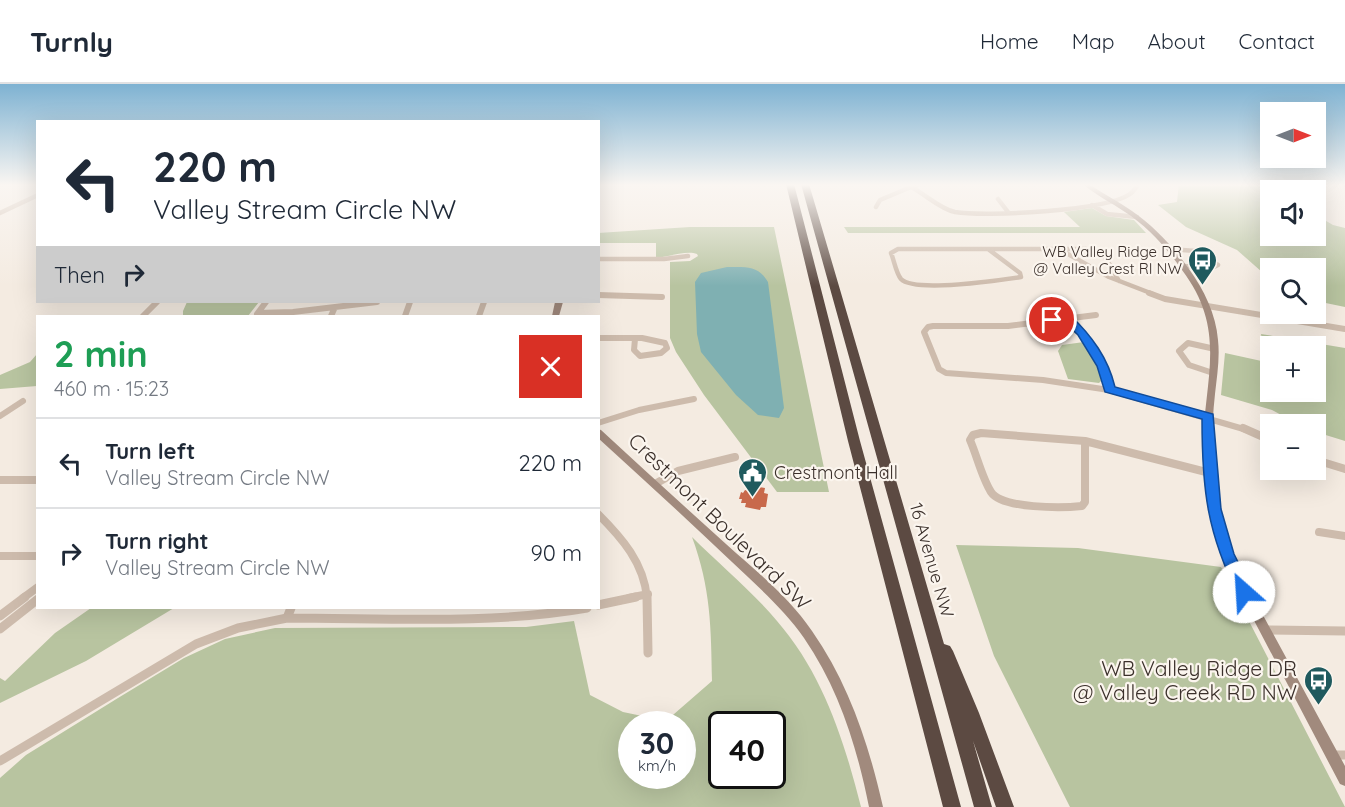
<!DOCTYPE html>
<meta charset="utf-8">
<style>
:root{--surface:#fff;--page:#f2f2f3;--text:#1f2937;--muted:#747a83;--line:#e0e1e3}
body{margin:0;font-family:Quicksand,sans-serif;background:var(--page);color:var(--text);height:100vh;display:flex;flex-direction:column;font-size:22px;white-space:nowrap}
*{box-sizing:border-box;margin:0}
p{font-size:20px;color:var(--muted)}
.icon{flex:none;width:33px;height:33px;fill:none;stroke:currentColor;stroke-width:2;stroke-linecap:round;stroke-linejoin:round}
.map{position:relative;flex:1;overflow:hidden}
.details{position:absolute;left:36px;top:231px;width:564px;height:294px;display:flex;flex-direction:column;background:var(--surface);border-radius:0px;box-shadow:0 6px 24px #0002}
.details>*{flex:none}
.guide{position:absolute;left:36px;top:36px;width:564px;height:183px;border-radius:0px;box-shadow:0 6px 24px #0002;background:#fff;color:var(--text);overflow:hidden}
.needle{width:39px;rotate:90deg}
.buttons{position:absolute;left:1260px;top:18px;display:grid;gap:12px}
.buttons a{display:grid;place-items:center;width:66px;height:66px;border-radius:0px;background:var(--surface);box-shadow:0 6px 24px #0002;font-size:30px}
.speed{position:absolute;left:618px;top:627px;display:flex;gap:12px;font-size:30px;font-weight:700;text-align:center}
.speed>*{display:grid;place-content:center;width:78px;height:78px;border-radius:50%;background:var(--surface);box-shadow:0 6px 24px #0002;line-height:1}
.speed small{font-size:15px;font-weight:400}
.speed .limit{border:3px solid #111;border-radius:9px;background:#fff;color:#111}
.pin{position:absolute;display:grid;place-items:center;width:51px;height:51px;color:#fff;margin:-26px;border:3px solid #fff;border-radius:50%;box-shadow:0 2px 6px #0007}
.me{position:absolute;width:66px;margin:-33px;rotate:334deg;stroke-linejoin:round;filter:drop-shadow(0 0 4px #0008)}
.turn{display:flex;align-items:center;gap:21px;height:126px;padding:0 18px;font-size:27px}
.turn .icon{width:78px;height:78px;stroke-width:2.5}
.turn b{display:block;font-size:42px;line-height:51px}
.then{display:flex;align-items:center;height:57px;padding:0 18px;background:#0003;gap:12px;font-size:22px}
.round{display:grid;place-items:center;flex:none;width:63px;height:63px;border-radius:0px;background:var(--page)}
.head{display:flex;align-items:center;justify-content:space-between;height:102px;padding:0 18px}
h1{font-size:36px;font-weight:700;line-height:45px;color:#1e9e55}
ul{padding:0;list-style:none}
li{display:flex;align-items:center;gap:18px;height:90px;padding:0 18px;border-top:2px solid var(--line)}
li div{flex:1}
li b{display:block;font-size:22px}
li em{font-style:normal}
header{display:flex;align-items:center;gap:36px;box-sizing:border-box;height:84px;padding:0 30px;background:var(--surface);border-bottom:2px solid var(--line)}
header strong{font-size:28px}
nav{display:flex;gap:33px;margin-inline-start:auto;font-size:21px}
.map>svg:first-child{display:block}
.green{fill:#b8c4a0;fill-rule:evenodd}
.water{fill:#7fb0b2}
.building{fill:#c8694b}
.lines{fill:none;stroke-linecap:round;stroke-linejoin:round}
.street-far3{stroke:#cdbbac;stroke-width:4.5}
.street-far2{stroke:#cdbbac;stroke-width:6}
.street-far1{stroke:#cdbbac;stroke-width:8}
.street{stroke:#cdbbac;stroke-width:9}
.secondary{fill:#a18a7d;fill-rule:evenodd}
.highway{fill:#5c4a42;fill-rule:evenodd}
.route{fill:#1a73e8;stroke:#114b97;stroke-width:1.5}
.labels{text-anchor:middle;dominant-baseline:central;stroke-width:4.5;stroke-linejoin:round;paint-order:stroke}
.far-poi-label{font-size:15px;fill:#3b302b;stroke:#fbf5ee;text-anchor:end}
.poi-label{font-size:18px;fill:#3b302b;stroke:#fbf5ee;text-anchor:start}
.street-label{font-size:18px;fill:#3b302b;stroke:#fbf5ee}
.near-street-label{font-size:21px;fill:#3b302b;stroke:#fbf5ee}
.near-poi-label{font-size:21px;fill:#3b302b;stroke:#fbf5ee;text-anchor:end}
</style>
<header>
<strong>Turnly</strong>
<nav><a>Home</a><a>Map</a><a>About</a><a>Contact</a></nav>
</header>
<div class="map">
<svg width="1345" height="723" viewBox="0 0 1345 723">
<rect width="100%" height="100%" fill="#f4ebe1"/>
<path class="green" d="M1179,100h123l-3,6h-29v46h46v-21l17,10 12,3v79l-29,-6v-33h-46v26l-7,-3 -1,-19 -25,-22 -51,-23 -28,-22 19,-3z
M1092,124l14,8 28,4 12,13h-298l-4,-6h236l-16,-15z
M690,143h84l55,265h-52l-73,-97 -28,-43 -6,-14v-76l20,-1 8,-5 -1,-2c-10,-4 -29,3 -41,4v-15h-57l-1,-10z
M187,218h72l-11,14h-65v-5z
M1261,250l84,14v93l-29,-9v-8h-18l-26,-14 -51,-15 4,-42 41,9zM1270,262h46v46h-46z
M1084,258l13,22 4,17 -2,2 -31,-4 -10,-28 4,-6z
M37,270v32l-37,3v-14l30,-13z
M692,453c28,28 60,54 85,84 46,53 67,119 84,186h-861v-29l26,-23 92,-57 66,-40 41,-19 50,-11 251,-1 48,-6 16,74 33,17 43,9 46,-40c-1,-54 -1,-92 -20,-144zM682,640v52h-50v-52zM772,640v52h-50v-52z
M956,461l122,3 143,19 124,240h-275l-76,-151z
M91,524h83l-88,53 -86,42v-25l5,3 50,-48z"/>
<path class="water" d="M727,183c19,0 31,-2 41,15l16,126 -5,10 -21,-3 -22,-20 -35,-43 -4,-18 -2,-52 6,-9z"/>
<path class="building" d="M750,402l15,2 -1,5 4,1 -2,13h-5l-1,3 -15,-3 1,-4h-5l1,-4h-3l2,-7 2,1 2,-3 4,1z"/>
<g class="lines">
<path class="street-far3" d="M920,100l-9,3c14,7 29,22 44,25 30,5 151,-1 175,-18 3,-2 6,-7 9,-10
M998,115l10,13
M1092,121l15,9 30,3
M876,123l4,-7 31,-13
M0,129l38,-18
M898,165h90l32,24 1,4c-20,3 -107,16 -120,2 -5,-6 -7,-19 -10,-26z
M988,165h98l20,9 13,23
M1059,165l50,28 44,17
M1169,165l27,2 22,14 -6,3 -28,-2
M598,175h66l24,-3"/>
<path class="street-far2" d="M1149,209l16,6 180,30
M598,211l64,2
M258,229l35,-1 84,-10
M257,230l9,-12
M1096,231l-88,11h-75l-5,1 -4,5 15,37 7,4 97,7 66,10 138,40
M143,232l14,-14
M331,232l4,-9
M405,232l5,-14
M479,232l5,-14
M1066,234c22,21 37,42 43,72
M598,254h44l23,5 2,5 -6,5 -21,3 -6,-6 1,-11
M1213,289l-24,-8 -10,-14 9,-8 27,6
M0,332l23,-15
M598,339l41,-13 55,-11"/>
<path class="street-far1" d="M1243,344l27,12
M981,349l104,8v61l-3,4c-19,2 -80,3 -91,-14 -9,-14 -14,-36 -21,-52l3,-5z
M1085,357l125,32
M1316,376l29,9
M0,396h38
M655,400l23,-13 57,-14
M598,430c24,24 46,49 49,84
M1319,448l26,4
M0,472h38
M23,514l15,-11
M629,514l19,-4"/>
<path class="street" d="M647,513l1,56
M598,521l38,-8
M291,524l-4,10c99,0 203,7 300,-10
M0,532l25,-19
M0,545l38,-30
M1265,546l80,1
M1332,671h13
M0,677l196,-117 42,-16 49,-10"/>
<path class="secondary" d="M1083,100h6c14,10 29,17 43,27 22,15 42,37 57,58 15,21 27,45 29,71 2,18 -1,36 -3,54 -2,18 -3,36 -3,55 1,48 12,92 34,135l99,182v20l-5,-2 -102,-194c-22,-45 -34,-90 -35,-140 0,-69 26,-118 -21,-180 -15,-22 -35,-44 -57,-58 -14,-10 -30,-17 -42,-28z
M555,218h8l-4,14h-7z
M598,345l3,1c41,38 83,76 125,114 30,27 63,53 86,87 37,53 57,114 71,176h-14c-12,-60 -30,-118 -65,-169 -20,-29 -47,-52 -72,-76 -44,-42 -89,-83 -134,-124z"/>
<path class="highway" d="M786,100h8l66,257 101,366h-18l-95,-366z
M801,100h8l135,460 6,2 3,5 26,62 35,94h-18l-23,-66 19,66h-18z"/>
</g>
<linearGradient id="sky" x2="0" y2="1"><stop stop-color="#7eb2d2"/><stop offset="0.5" stop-color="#faf6f2"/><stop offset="1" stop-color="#faf6f2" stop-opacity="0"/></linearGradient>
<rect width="1345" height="202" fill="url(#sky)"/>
<path class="route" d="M1066,230l4,1c22,21 38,43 45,72l98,27 8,95 13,45 19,38 -3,5 -6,2 -5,-2c-32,-64 -37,-107 -37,-178l-97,-27 -8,-26 -19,-31 -14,-13 -12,1 -5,-3 1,-2z"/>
<defs>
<symbol id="bus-pin" viewBox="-11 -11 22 30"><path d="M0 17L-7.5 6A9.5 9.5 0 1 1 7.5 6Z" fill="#1f5a5e" stroke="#fbf5ee"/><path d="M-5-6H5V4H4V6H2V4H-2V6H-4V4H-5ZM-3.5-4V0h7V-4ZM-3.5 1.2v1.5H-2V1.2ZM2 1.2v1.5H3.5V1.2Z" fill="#fff"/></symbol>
<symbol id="civic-pin" viewBox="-11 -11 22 30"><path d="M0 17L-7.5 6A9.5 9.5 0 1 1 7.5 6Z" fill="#1f5a5e" stroke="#fbf5ee"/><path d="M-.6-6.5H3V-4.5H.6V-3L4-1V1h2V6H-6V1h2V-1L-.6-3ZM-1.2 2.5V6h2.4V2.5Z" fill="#fff"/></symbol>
</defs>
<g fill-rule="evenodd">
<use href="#bus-pin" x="1186" y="160" width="33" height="45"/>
<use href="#civic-pin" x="736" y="372" width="33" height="45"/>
<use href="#bus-pin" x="1302" y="580" width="33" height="45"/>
</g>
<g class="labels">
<g class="far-poi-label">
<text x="1182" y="167">WB Valley Ridge DR<tspan x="1182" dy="17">@ Valley Crest RI NW</tspan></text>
</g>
<g class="poi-label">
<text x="774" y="388">Crestmont Hall</text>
</g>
<g class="street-label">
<text transform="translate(932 476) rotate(74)">16 Avenue NW</text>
</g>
<g class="near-street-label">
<text transform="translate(720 437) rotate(44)">Crestmont Boulevard SW</text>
</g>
<g class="near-poi-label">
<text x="1297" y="584">WB Valley Ridge DR<tspan x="1297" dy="24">@ Valley Creek RD NW</tspan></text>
</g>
</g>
</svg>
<div class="buttons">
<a><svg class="needle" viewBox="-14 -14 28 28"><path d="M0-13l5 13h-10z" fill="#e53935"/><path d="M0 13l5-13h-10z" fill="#747a83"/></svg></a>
<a><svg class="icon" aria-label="sound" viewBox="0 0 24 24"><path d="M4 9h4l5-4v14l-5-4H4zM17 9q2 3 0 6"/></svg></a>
<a><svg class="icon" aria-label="search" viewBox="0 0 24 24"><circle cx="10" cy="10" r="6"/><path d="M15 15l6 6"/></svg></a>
<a>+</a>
<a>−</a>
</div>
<div class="speed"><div>30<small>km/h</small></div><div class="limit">40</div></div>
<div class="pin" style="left:1052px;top:236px;background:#d93025"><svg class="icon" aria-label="arrive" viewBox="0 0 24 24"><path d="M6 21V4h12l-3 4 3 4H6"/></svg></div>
<svg class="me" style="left:1244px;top:508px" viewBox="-20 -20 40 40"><circle r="19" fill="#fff"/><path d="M0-13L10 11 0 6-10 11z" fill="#1a73e8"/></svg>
<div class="guide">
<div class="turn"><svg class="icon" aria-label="left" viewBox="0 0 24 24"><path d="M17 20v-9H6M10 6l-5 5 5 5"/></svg><div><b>220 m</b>Valley Stream Circle NW</div></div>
<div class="then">Then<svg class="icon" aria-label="right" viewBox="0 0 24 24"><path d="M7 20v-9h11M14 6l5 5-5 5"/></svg></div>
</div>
<section class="details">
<div class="head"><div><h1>2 min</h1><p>460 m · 15:23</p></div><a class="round" style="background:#d93025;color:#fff"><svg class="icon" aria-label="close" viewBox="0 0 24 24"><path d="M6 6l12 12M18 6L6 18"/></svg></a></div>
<ul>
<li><svg class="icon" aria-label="left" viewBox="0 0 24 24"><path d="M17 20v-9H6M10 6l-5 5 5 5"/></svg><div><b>Turn left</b><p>Valley Stream Circle NW</p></div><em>220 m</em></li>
<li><svg class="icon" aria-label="right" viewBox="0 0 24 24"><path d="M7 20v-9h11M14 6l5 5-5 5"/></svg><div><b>Turn right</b><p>Valley Stream Circle NW</p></div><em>90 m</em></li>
</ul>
</section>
</div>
